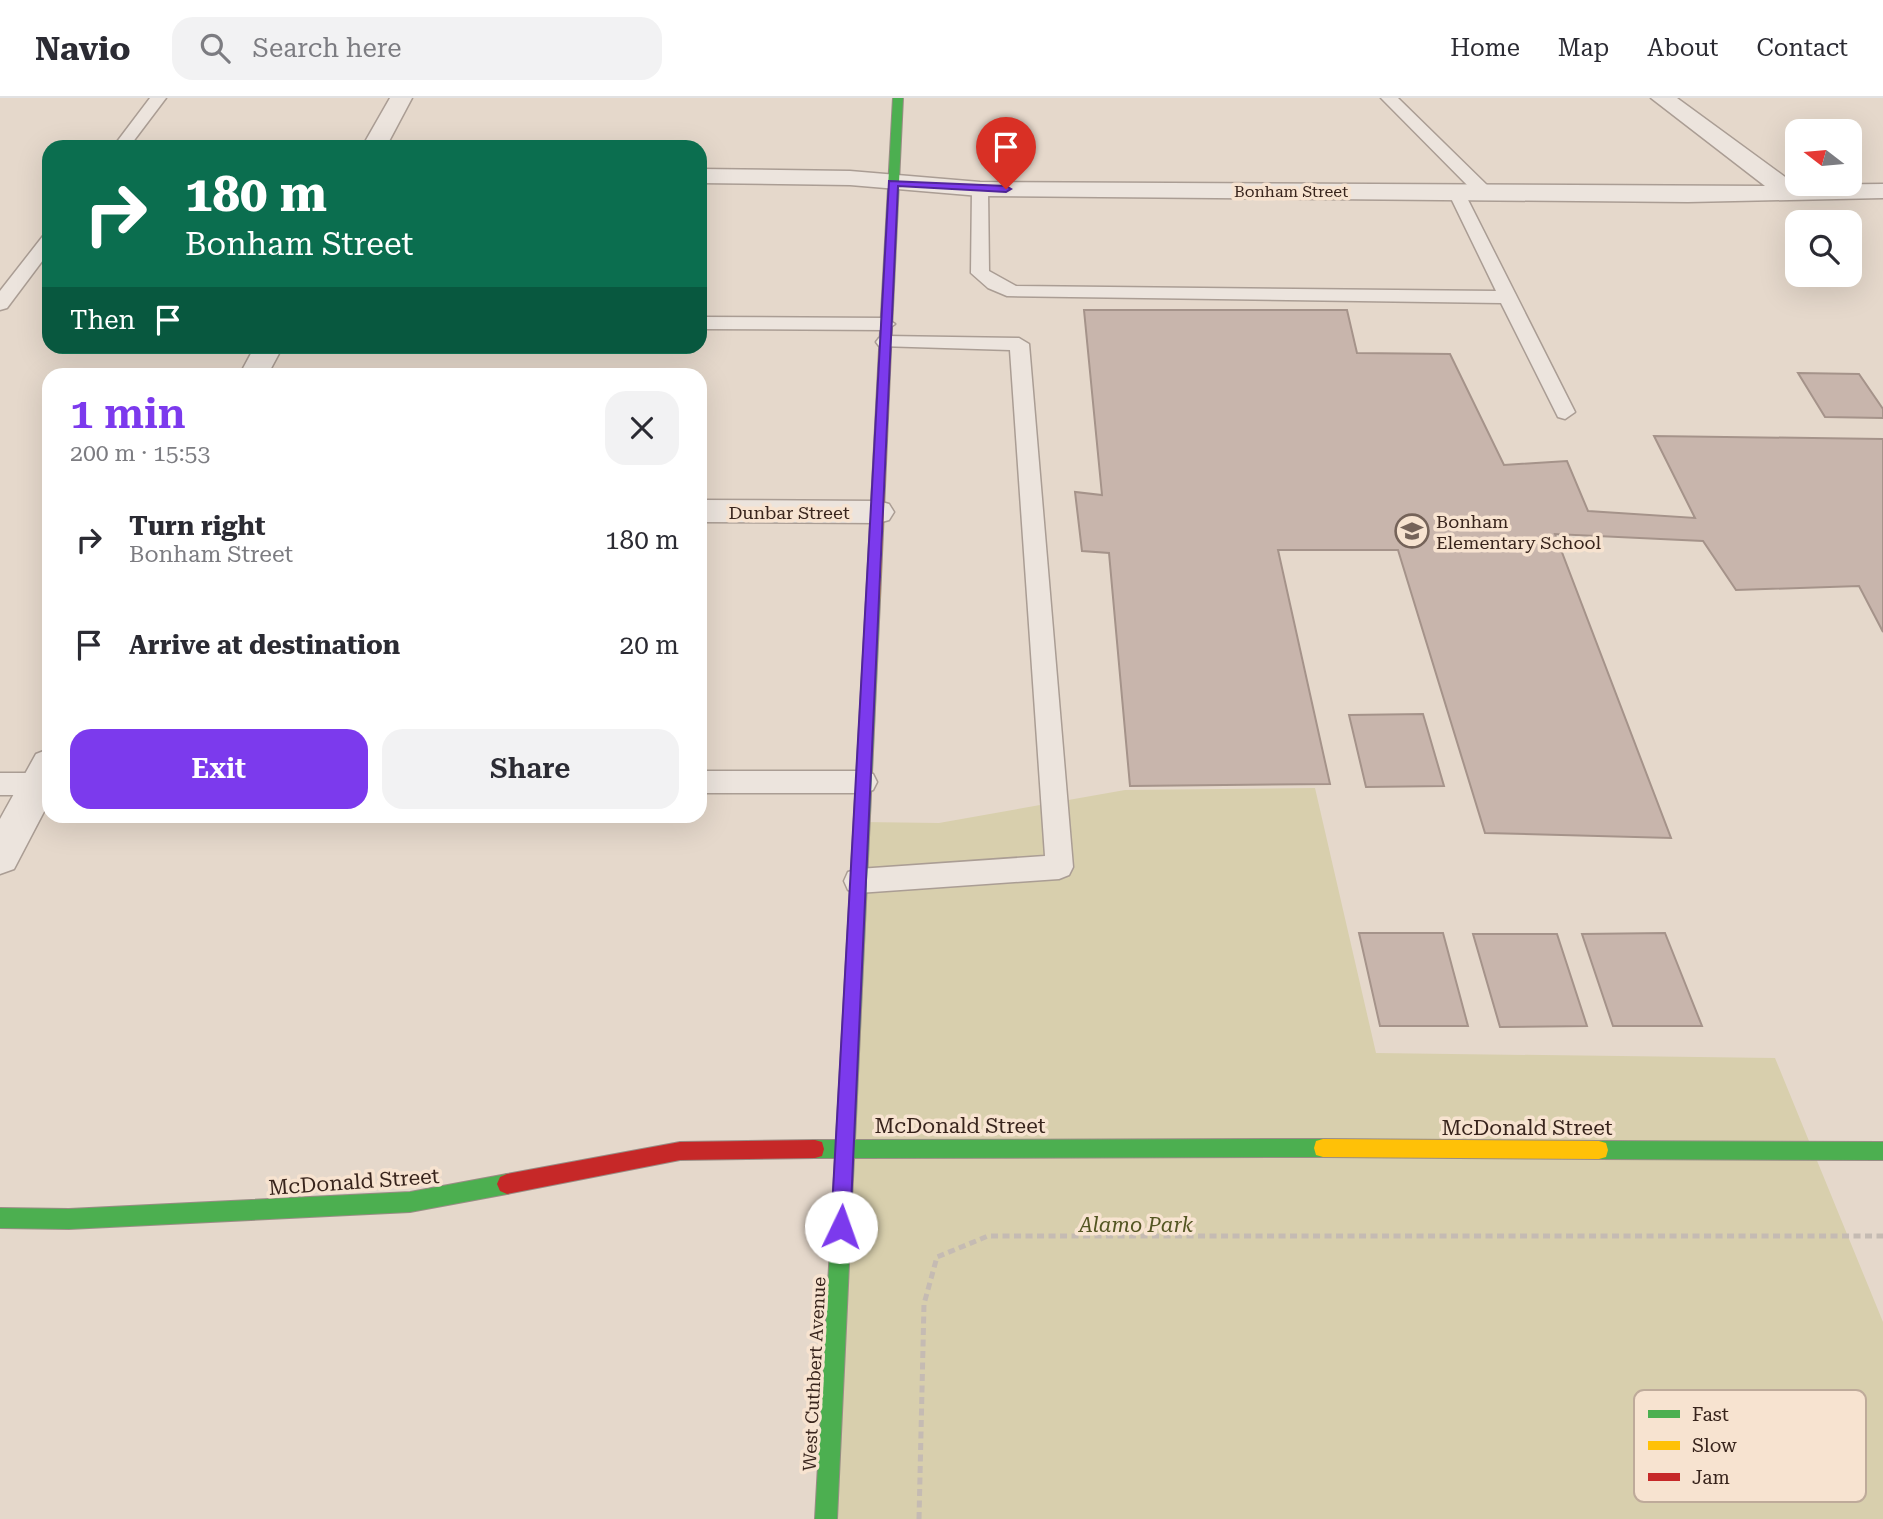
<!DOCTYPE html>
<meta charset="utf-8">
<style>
:root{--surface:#fff;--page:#f2f2f3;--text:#2b2b33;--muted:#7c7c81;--line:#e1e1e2;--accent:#7c3aed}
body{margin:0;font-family:"Roboto Serif",serif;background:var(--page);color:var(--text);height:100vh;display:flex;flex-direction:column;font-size:26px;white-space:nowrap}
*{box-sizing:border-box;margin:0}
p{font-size:23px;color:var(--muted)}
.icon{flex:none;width:38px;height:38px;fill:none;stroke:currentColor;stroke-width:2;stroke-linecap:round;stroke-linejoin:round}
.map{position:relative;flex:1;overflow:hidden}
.details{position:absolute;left:42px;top:270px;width:665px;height:455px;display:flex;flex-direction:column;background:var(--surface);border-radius:21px;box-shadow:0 7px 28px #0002}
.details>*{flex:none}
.hud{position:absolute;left:42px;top:42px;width:665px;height:214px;border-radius:21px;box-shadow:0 7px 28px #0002;background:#0b6e4f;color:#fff;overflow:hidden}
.needle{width:46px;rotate:286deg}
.controls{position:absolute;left:1785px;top:21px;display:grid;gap:14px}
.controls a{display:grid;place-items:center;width:77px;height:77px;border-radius:14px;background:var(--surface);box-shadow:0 7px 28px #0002;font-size:35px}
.pin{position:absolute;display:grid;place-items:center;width:60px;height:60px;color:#fff;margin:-72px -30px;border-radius:50% 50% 50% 0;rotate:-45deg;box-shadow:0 0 7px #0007}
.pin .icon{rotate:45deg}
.me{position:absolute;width:77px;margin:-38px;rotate:3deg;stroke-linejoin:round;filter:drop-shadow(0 0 5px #0008)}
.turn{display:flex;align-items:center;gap:24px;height:147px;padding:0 28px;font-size:32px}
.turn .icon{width:91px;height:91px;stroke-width:2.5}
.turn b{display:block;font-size:49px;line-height:60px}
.then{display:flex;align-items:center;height:66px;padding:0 28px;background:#0003;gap:14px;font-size:26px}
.round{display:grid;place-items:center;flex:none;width:74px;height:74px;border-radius:21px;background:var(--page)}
.head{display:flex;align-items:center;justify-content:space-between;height:119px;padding:0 28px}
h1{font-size:42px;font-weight:600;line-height:52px;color:var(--accent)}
.cta{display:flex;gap:14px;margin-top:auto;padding:14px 28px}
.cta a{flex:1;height:80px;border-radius:21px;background:var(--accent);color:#fff;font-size:28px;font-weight:600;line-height:80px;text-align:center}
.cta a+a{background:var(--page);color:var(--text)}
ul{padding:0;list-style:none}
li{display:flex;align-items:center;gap:21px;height:105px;padding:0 28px}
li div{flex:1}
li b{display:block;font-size:26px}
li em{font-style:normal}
header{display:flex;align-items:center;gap:42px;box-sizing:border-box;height:98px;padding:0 35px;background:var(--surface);border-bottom:2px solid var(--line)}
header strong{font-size:33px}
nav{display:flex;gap:38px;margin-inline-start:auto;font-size:24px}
.search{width:490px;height:63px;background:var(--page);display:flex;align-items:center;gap:18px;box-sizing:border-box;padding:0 24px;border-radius:21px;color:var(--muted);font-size:26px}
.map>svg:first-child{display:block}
.green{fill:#d8cfad}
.building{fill:#c8b5ac;stroke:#a5938a;stroke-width:2}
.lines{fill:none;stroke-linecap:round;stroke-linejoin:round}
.lane-casing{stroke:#aa9d94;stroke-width:3}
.street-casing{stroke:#aa9d94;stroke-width:3}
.fast-casing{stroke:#998d85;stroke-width:2}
.slow-casing{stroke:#998d85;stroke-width:2}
.jam-casing{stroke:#998d85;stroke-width:2}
.path{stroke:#c5bbb3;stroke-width:5;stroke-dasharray:7 4.5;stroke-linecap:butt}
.lane{fill:#ece4dd;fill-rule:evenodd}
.street{fill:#ece4dd;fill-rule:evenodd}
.fast{fill:#4caf50;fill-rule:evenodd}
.slow{fill:#ffc107;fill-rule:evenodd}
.jam{fill:#c62828;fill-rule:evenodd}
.route{fill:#7c3aed;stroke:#51269a;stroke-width:2}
.labels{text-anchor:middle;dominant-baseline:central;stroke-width:7;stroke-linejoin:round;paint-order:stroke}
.far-street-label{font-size:16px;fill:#38241c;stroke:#f7e3d0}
.street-label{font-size:18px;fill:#38241c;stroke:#f7e3d0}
.poi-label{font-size:18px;fill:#38241c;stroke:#f7e3d0;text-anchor:start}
.near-street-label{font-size:21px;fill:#38241c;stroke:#f7e3d0}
.near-park-label{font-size:21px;font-style:italic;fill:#535522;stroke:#f7e3d0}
.key{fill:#f7e3d0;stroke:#beaa9a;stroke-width:2}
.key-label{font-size:19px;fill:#38241c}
</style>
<header>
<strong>Navio</strong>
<div class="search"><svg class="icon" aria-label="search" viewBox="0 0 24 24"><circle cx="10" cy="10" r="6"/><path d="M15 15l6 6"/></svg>Search here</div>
<nav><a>Home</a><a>Map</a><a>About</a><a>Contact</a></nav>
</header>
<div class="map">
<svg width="1883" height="1421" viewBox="0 0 1883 1421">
<rect width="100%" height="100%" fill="#e5d8cb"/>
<path class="green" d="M1315,690l61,265 399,5 108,264v197h-1058l37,-697 77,1 186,-33z"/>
<path class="building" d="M1084,212h263l10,43 93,1 54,111 63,-4 21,50 107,7 -41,-82 229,3v193l-24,-46 -123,4 -33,-49 -148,-7 116,304 -186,-5 -87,-283h-120l52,234 -200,2 -21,-233 -27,-2 -7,-59 27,3z
M1798,275l61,1 24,35v9l-58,-1z
M1423,616l21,72 -78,1 -17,-72z
M1359,835h84l25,93h-88z
M1665,835l37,93h-89l-31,-92z
M1473,836h84l30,92 -87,1z"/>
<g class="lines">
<defs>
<path id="lane" d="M150,0h16l-37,49h-16z
M1381,0h17l92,90 2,4 -2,4h-12z
M980,86l8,5 1,82 27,15 480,5 -48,-99 2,-4h12l113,224 -10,7 -7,-2 -57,-114 -494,-7 -19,-8 -17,-15 1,-84z
M49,137v17l-42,56 -7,2v-19l43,-55z
M700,219l186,1 9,6 -9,6 -186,-1z
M886,238l133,2 10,6 44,523 -4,8 -10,4 -201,14 -10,-3 -4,-9 4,-9 10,-3 187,-13 -35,-506 -131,-4 -3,-4 3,-4z
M700,673h164l9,3 4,8 -4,8 -9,3h-164z
M0,675h49v22h-49z"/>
<path id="street" d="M390,0h22l-26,49h-24z
M1651,0h26l119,87 87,-1v14l-195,4 -708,-6 -130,-11 -150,-2v-14l150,2 130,11 785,4z
M255,248h28l-15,28h-28z
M700,402l178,1 11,3 5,8 -5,8 -11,3 -178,-1z
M49,651v53l-35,67 -14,5v-55l36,-65z"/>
<path id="fast" d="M893,0h10l-12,252 -6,4 -6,-4z
M873,497l7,5 -25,540 468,-1 7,2 2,7 -2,7 -7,2 -469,1 -17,361h-22l20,-361h-20l-7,-2 -2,-7 2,-7 7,-2h21l30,-540z
M1599,1043l284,1v18l-284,-1 -7,-2 -2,-7 2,-7z
M507,1076l7,3 3,7 -3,7 -7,3 -97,18 -341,17 -69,-1v-20l69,1 341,-17z"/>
<path id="slow" d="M885,248l6,4 -11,250 -7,5 -7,-5 13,-250z
M1323,1041l276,2 7,2 2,7 -2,7 -7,2 -276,-2 -7,-2 -2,-7 2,-7z"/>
<path id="jam" d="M815,1042l7,2 2,7 -2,7 -7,2 -135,2 -173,34 -7,-3 -3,-7 3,-7 7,-3 173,-32z"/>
</defs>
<use href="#lane" class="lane-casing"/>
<use href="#street" class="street-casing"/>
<use href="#fast" class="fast-casing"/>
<use href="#slow" class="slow-casing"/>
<use href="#jam" class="jam-casing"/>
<path class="path" d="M919,1421l5,-215 13,-47 51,-21h895"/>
<use href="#lane" class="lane"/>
<use href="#street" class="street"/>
<use href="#fast" class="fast"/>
<use href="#slow" class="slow"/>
<use href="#jam" class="jam"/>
</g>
<path class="route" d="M889,83l117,5 5,3 -5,3 -108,-6 -48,1041 -2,7 -7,3 -7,-3 -3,-7z"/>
<defs>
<symbol id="school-ring" viewBox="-11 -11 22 22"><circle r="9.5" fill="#f7e3d0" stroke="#756359" stroke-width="1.5"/><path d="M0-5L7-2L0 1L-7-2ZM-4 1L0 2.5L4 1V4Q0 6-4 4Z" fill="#756359"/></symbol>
</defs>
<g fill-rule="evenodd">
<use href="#school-ring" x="1393" y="414" width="38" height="38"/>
</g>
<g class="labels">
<g class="far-street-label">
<text x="1291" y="93">Bonham Street</text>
</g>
<g class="street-label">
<text x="789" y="414">Dunbar Street</text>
<text transform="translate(814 1276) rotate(-87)">West Cuthbert Avenue</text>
</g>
<g class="poi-label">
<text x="1436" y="423">Bonham<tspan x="1436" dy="21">Elementary School</tspan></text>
</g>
<g class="near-street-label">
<text x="960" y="1028">McDonald Street</text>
<text x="1527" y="1030">McDonald Street</text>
<text transform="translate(354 1084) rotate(-4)">McDonald Street</text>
</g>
<g class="near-park-label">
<text x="1136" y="1127">Alamo Park</text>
</g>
</g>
<rect x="1634" y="1292" width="232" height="112" rx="10" class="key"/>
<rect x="1648" y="1312" width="32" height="8" fill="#4caf50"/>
<rect x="1648" y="1343" width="32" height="9" fill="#ffc107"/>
<rect x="1648" y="1375" width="32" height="8" fill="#c62828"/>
<g class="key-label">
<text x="1692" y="1323">Fast</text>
<text x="1692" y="1354">Slow</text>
<text x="1692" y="1386">Jam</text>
</g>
</svg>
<div class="controls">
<a><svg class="needle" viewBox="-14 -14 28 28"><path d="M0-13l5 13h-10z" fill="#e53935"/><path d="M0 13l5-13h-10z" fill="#7c7c81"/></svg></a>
<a><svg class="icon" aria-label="search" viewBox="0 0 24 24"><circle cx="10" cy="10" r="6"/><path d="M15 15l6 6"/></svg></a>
</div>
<div class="pin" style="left:1006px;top:91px;background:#d93025"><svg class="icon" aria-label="arrive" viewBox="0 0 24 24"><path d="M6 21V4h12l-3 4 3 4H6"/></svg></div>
<svg class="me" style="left:841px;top:1129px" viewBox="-20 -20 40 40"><circle r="19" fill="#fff"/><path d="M0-13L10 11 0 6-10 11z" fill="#7c3aed"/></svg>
<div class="hud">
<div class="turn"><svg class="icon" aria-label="right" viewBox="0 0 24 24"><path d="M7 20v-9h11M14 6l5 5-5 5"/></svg><div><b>180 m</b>Bonham Street</div></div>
<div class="then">Then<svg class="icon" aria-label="arrive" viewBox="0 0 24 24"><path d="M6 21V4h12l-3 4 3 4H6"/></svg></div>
</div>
<section class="details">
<div class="head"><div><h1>1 min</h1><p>200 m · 15:53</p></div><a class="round"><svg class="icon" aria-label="close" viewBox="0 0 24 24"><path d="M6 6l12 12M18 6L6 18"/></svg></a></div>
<ul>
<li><svg class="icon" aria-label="right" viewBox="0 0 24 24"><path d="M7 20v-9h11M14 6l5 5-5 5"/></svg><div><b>Turn right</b><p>Bonham Street</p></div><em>180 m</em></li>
<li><svg class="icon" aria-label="arrive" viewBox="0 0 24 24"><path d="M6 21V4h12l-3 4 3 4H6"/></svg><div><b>Arrive at destination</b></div><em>20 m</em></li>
</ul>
<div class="cta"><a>Exit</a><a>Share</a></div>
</section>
</div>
